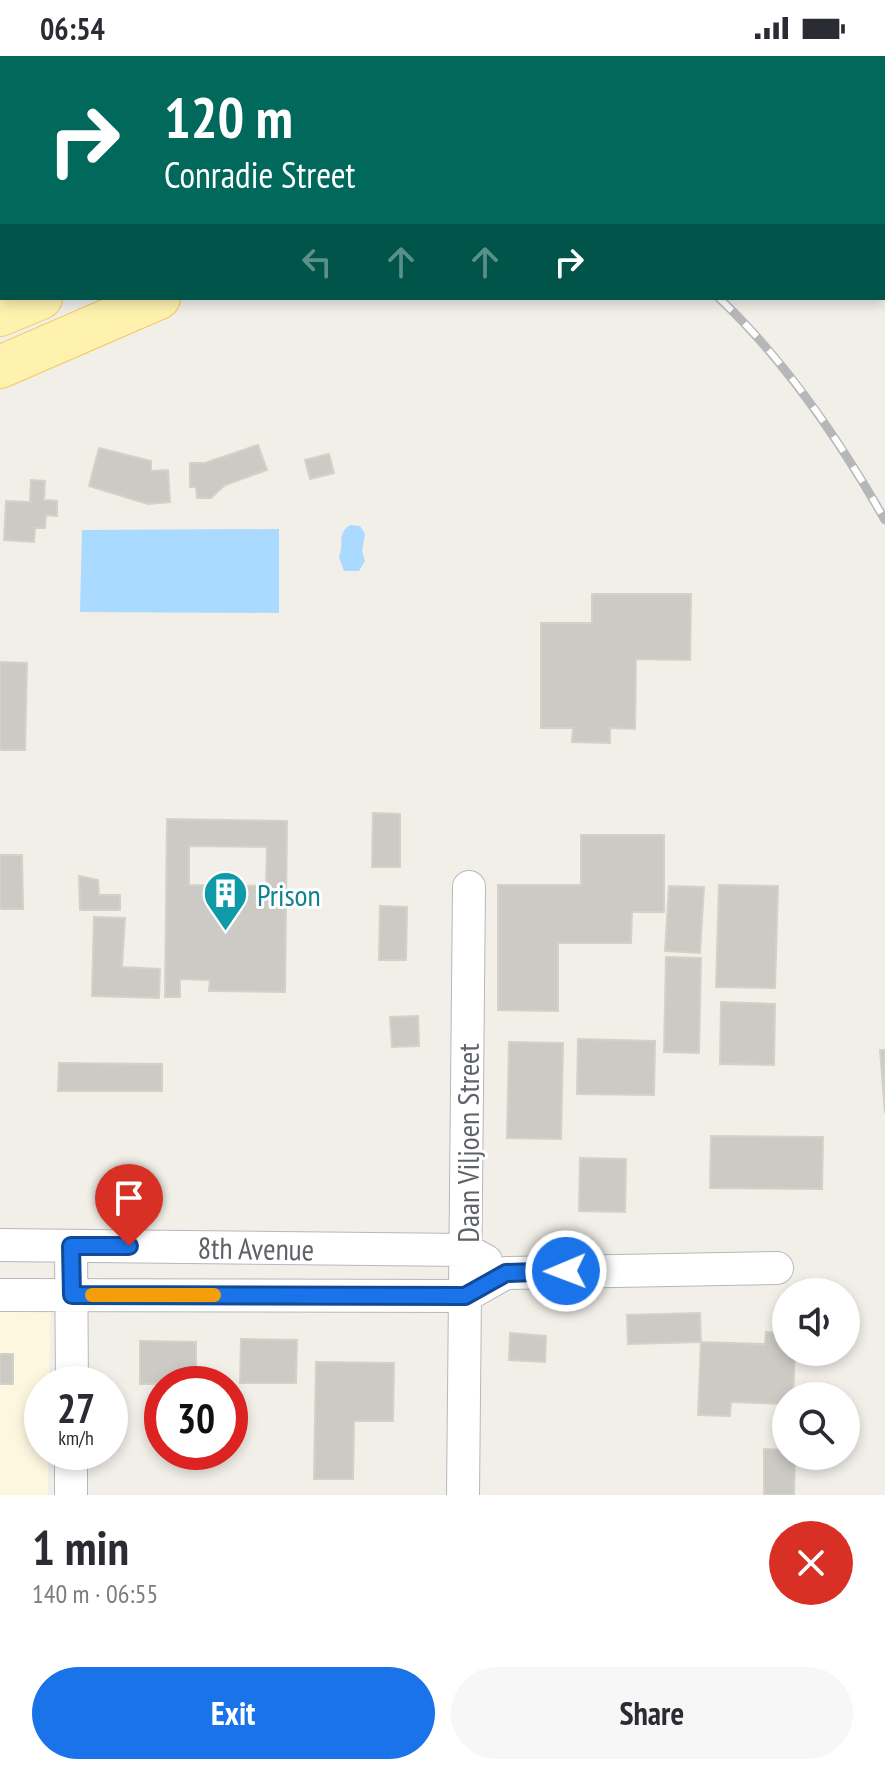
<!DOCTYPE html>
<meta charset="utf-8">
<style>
:root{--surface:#fff;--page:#f7f7f7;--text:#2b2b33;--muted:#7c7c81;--accent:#1a73e8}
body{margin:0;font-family:"PT Sans Narrow",sans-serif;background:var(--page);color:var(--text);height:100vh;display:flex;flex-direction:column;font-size:30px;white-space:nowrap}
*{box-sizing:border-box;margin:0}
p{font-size:26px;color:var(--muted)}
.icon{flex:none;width:44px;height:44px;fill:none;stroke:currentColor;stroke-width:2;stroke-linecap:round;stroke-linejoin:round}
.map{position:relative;height:1439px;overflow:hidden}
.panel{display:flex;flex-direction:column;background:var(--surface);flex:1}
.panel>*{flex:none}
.guide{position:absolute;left:0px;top:0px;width:886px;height:244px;box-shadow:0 4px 12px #0003;background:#00695c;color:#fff;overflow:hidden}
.fabs{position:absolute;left:772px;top:1222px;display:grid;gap:16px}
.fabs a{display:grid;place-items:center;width:88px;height:88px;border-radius:50%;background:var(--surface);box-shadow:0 4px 12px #0003;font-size:40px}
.speed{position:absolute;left:24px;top:1310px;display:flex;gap:16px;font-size:40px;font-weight:700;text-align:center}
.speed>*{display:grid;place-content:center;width:104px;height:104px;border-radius:50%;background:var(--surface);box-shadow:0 4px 12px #0003;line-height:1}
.speed small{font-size:20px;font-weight:400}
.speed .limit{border:12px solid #d22;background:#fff;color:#111}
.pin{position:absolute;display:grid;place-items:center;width:68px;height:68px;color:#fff;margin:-82px -34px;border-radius:50% 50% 50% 0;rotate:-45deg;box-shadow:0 0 8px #0007}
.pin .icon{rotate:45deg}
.me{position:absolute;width:88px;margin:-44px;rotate:269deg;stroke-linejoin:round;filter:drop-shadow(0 0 6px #0008)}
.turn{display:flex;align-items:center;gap:28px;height:168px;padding:0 32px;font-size:36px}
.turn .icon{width:104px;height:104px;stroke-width:2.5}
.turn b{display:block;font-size:56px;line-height:68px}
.lanes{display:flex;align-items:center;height:76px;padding:0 32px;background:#0003;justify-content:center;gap:40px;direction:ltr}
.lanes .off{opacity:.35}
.round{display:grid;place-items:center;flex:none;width:84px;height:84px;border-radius:42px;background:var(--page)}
.summary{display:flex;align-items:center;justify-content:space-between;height:136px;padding:0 32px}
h1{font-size:48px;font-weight:700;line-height:60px}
.primary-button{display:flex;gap:16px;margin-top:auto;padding:16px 32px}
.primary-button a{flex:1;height:92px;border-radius:48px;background:var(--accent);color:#fff;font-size:32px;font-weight:700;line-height:92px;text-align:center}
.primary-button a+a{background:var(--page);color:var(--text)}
.status{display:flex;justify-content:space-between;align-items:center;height:56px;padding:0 40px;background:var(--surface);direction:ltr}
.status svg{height:22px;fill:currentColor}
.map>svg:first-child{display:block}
.commercial{fill:#fef7e0}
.water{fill:#aadaff}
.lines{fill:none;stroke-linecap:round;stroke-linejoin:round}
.stream{stroke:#aadaff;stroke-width:8}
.building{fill:#cccac5;stroke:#d6d1c6;stroke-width:2;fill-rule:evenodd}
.minor-casing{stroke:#b5b8bc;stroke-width:34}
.major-casing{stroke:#f2c960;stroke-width:44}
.minor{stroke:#fff;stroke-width:32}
.major{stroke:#fff2af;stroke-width:42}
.rail-casing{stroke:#b6b7b8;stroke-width:9}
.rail{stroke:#fff;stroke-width:6;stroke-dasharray:18;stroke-linecap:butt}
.route-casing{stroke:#114b97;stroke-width:20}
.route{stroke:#1a73e8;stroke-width:14}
.slow{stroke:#f59e0b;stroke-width:14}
.labels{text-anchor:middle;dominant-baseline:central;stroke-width:6;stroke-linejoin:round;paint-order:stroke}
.culture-label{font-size:30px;fill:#0d838f;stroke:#fff;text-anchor:start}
.street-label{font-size:30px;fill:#5f6368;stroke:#fff}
</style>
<div class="status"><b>06:54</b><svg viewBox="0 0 49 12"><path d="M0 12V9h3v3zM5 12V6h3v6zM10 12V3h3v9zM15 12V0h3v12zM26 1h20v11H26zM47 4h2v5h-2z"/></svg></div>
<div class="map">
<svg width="885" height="1439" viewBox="0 0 885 1439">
<rect width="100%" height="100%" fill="#f1efe8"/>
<path class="commercial" d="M0,1239h51l-2,89h-7v68h6v43h-48z"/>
<path class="water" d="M350,469l10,1 5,8 -3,17 3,10 -6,10h-15l-5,-14c6,-13 -3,-23 11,-32z
M279,473v84l-199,-1 2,-82z"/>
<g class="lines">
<path class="stream" d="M42,2l4,-2
M0,21l2,-1"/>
</g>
<path class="building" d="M258,389l9,25 -42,15 -14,13h-14l-1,-11h-6v-24h15z
M99,392l52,13v10l17,-1 2,32 -22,2 -59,-18z
M329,398l5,19 -24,6 -5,-19z
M31,424l14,1 -1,19 13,1v15l-11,-1 -1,13h-10l-1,14 -30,-2 2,-39 24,1z
M592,538h99l-1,66 -54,-1 -1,70 -25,-1v15l-38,-1 1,-14h-32v-105h51z
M0,606l27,1 -2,87h-25z
M373,757l27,1v53h-28z
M167,763l120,2 -2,171 -76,-1 1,-11 -30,-1v18h-15zM189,790l78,1 -1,39 -77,-1z
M581,779h83v77h-32l-1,31h-73v68l-60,-1v-125h83z
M0,799h22l1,54h-23z
M79,820l19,4 1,15h21v15h-40z
M719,829l59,1 -3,102 -59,-1z
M669,830l35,1 -4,66 -35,-2z
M380,850l27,1 -1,53h-27z
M94,861l31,1 -3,49 38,2 -1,29 -67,-2z
M666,901l35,1 -2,95 -35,-1z
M721,946l54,2 -1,61 -54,-1z
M418,960l1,30 -27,1 -2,-30z
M578,983l77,2 -1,54 -77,-1z
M509,986l54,1 -2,96 -54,-1z
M880,994h5v63z
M59,1007l103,1v27h-104z
M711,1080l112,1 -1,52 -112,-1z
M580,1102l46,1 -1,53 -46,-1z
M700,1257l1,29 -73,2 -1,-29z
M766,1276l20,1v19h9l-2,44h-7v8l-55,-2 -1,14 -32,-1 3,-73 64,2z
M510,1277l36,3 -1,26 -36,-2z
M241,1283l56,1 -1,43h-56z
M140,1285l56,1v42h-56z
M0,1298h13v30h-13z
M316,1306l78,1 -1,58h-39l-1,58h-39z
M764,1393l22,1v6h9l-1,39h-30z"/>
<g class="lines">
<defs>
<path id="minor" d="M0,1189l466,5 20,11
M71,1190l1,138
M0,1239l465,1 41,-23 271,-5
M71,1439v-43
M463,1439l6,-608"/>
<path id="major" d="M492,2l3,-2
M593,2l4,-2
M0,259l41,-17
M0,311l159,-69"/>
</defs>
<use href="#minor" class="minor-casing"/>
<use href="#major" class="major-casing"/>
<use href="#minor" class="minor"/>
<use href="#major" class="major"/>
<defs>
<path id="rail" d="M426,0l3,2
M719,242c67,63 121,143 166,222"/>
</defs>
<use href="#rail" class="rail-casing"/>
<use href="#rail" class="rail"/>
</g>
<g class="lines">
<defs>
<path id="route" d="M129,1190h-58l1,49 393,1 41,-23 60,-2"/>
</defs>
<use href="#route" class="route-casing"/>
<use href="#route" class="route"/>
<path class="slow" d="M92,1239h122"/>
</g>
<defs>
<symbol id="building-pin" viewBox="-11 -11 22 30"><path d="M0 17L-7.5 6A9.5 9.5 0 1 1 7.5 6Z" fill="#0f9aa8" stroke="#fff"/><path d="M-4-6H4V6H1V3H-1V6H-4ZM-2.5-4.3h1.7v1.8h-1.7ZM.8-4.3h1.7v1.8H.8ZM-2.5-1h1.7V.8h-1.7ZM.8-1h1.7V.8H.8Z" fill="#fff"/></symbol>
</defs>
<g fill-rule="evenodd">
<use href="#building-pin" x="200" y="812" width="51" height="69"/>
</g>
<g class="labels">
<g class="culture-label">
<text x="257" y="838">Prison</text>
</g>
<g class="street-label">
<text transform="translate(467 1087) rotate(-90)">Daan Viljoen Street</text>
<text transform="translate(256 1192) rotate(1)">8th Avenue</text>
</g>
</g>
</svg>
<div class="fabs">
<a><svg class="icon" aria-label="sound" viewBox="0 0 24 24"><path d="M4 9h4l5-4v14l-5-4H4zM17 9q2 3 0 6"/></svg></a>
<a><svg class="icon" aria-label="search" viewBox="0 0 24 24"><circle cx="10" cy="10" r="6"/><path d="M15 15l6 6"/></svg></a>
</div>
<div class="speed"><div>27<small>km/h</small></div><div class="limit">30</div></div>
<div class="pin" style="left:129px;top:1190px;background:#d93025"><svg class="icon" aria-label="arrive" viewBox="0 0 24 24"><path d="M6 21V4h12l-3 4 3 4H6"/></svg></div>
<svg class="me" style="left:566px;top:1215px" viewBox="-20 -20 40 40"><circle r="17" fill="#1a73e8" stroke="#fff" stroke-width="3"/><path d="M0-11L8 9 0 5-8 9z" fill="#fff"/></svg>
<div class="guide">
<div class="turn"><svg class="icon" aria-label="right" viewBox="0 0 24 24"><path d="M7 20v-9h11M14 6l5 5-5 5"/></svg><div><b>120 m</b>Conradie Street</div></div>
<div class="lanes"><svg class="icon off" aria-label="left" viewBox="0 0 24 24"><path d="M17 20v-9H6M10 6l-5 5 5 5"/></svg><svg class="icon off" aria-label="ahead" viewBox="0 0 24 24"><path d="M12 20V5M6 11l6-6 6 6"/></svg><svg class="icon off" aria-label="ahead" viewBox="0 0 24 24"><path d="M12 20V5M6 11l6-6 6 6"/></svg><svg class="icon" aria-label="right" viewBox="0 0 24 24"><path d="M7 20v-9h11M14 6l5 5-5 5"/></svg></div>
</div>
</div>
<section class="panel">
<div class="summary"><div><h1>1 min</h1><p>140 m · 06:55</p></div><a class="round" style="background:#d93025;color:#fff"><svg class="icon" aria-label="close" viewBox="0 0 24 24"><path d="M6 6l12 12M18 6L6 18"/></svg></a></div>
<div class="primary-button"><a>Exit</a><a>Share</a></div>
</section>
